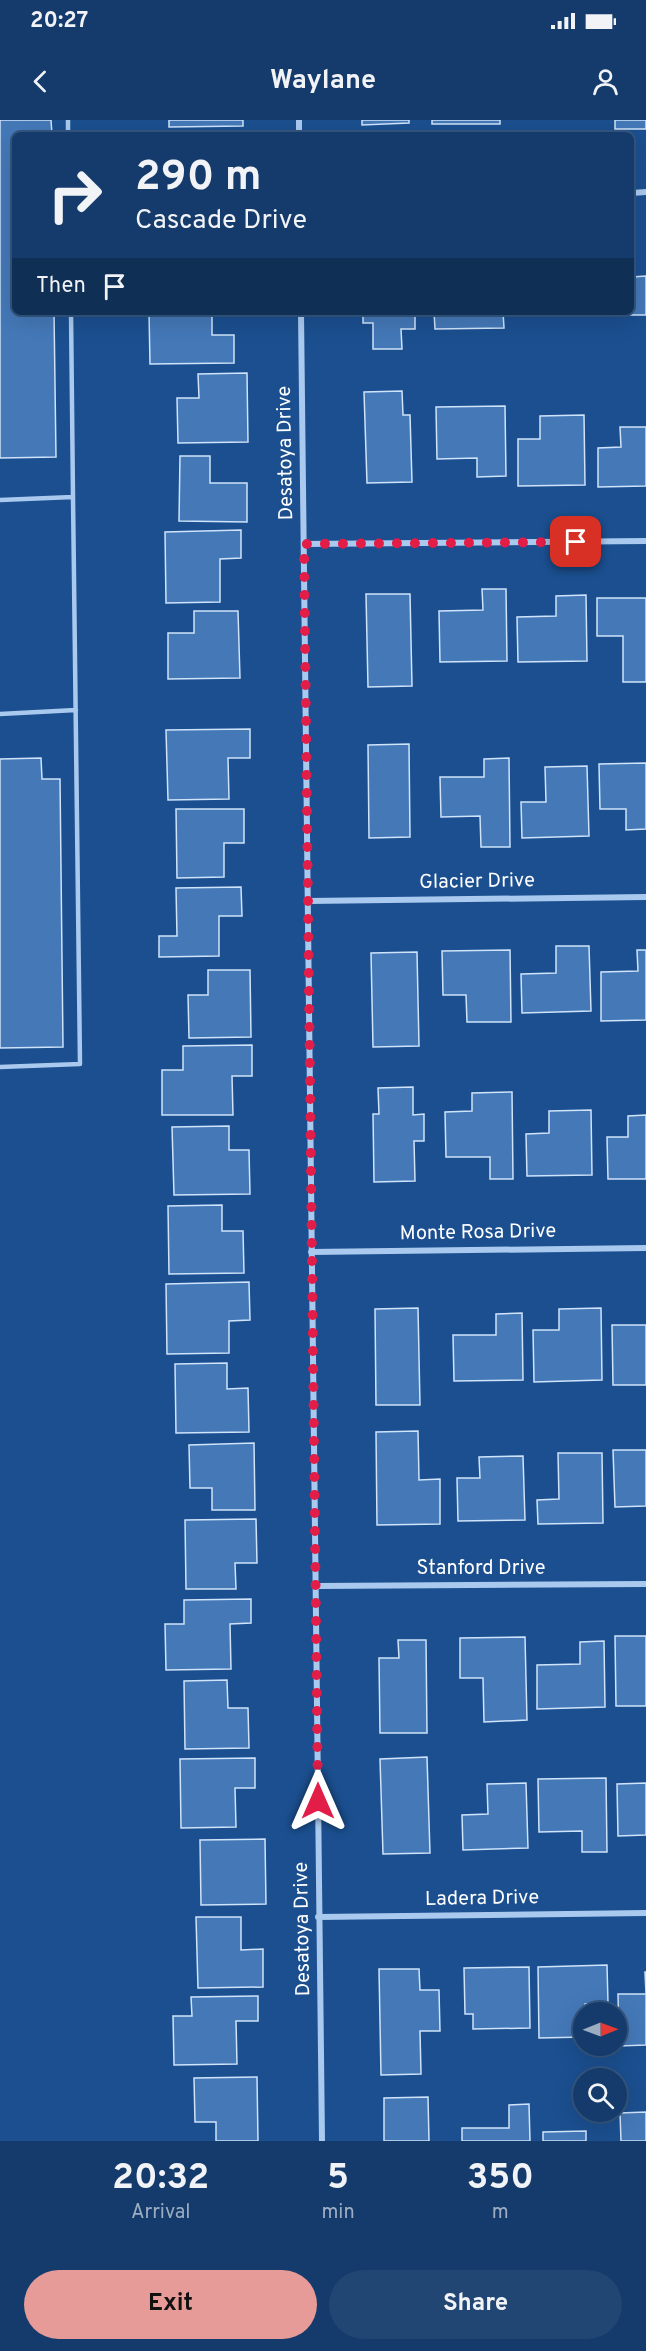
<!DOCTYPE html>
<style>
:root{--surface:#143b6b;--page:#214673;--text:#f1f3f6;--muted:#9dadc1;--line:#33557e;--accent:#e69b98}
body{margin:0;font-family:Overpass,sans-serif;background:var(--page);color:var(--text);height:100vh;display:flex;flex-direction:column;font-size:22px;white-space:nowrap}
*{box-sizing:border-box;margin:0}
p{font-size:20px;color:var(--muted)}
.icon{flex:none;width:33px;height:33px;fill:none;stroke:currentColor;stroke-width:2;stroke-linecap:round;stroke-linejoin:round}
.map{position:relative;height:2021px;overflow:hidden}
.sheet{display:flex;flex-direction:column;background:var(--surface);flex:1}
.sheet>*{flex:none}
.guide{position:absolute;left:12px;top:12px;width:622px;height:183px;border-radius:9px;box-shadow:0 6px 24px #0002,0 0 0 2px var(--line);background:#143b6b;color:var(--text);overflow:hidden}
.needle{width:39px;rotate:89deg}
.fabs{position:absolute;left:573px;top:1882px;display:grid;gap:12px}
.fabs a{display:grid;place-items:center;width:54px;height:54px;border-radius:50%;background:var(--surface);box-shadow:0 6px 24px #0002,0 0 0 2px var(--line);font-size:30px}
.pin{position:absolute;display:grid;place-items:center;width:51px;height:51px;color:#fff;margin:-26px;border-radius:12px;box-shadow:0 3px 9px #0006}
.me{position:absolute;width:66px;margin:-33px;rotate:0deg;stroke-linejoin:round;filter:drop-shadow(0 0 4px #0008)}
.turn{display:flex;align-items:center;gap:21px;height:126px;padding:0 24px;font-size:27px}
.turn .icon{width:78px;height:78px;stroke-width:2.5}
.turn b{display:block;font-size:42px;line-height:51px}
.then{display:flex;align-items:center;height:57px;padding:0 24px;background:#0003;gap:12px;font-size:22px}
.eta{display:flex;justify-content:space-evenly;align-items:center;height:102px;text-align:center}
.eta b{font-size:36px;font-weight:700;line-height:42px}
.primary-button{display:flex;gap:12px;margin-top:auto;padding:12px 24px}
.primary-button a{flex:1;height:69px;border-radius:36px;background:var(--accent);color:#111;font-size:24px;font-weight:700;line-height:69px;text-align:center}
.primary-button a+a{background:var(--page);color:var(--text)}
.status{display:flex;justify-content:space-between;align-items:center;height:42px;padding:0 30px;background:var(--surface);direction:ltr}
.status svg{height:16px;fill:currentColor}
header{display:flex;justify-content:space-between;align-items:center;height:78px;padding:0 24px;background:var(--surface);font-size:27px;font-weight:700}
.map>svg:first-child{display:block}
.building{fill:#4478b7;stroke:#cfe3fa;stroke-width:1.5}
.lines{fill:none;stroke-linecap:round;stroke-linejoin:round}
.lane{stroke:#a9c9ee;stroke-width:4.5}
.street{stroke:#a9c9ee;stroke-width:6}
.route{stroke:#e11d48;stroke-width:10;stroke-dasharray:0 18}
.labels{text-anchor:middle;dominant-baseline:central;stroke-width:6;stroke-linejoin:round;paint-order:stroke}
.street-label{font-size:20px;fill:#fff;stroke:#1b4f8f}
</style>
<div class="status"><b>20:27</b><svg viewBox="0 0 49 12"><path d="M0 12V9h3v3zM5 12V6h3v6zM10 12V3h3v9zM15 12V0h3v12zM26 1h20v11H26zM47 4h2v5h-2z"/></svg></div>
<header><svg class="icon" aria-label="back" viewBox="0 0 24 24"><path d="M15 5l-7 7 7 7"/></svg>Waylane<svg class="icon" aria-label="person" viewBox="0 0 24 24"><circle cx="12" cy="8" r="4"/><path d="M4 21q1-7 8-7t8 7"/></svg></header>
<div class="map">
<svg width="646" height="2021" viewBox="0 0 646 2021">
<rect width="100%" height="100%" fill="#1b4f8f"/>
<path class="building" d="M0,0h51l1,15h-37v177h39l2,145 -56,1z
M169,0h74v6l-74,1z
M362,0h47v3l-47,2z
M432,0h68v4h-68z
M615,0h31v9h-31z
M646,156v39h-53v-3h39v-35z
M149,192h63v23h22v28l-84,1z
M363,192h52v17h-14l1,20h-29v-26h-10z
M434,192h69l1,16 -69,1z
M247,253l1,69 -70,1 -1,-45h22l-1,-24z
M402,271l1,24h7l2,67 -45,1 -3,-91z
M505,286l1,70 -29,1v-19l-40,1 -1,-52z
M584,295l1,70 -67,1v-47h22v-23z
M620,307h26v59l-48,1v-39l23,-1z
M180,336h30v27h37v39l-68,-1z
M241,410v28l-21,1v43l-54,1 -1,-71z
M482,469h24l1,72 -67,1 -1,-51 44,-1z
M366,474h44l2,92 -44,1z
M586,475l1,66 -69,1 -1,-45 39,-1v-20z
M597,478h49v84h-23v-46h-26z
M194,491h44l2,67 -72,1v-46h26z
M250,609v29h-22l1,41 -61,1 -2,-70z
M409,624l1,93 -41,1 -1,-93z
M41,638l1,21h18l3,268 -63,1v-289z
M509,638l1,89h-29l-1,-31 -39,1 -1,-40h44v-18z
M646,643v66l-20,1v-21h-26l-1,-45z
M587,646l2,70 -67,2 -1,-36h25l-1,-35z
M176,689h68v34h-20v34l-47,1z
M241,767l1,29h-23v40l-60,1v-21h18l-1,-48z
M556,826h33l2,65 -69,2 -1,-39 35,-1z
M510,830l1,72h-44l-1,-27h-23l-1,-44z
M637,830h9v70l-45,1v-49l37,-1z
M417,832l2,94 -46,1 -2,-94z
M208,850h42l1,67 -62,1 -1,-43h20z
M252,925v31h-20l1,39h-71v-45h21v-24z
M413,967v28l11,-1v27h-10l1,40 -41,1 -1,-68h6l-1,-26z
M512,972l1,87h-23v-22h-44l-1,-45 27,-1v-18z
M591,990l1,65 -65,1 -1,-42 23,-1v-22z
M646,995v64h-38l-1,-42h21v-21z
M229,1006v24h20l1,44 -76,1 -2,-68z
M222,1085v26h21l1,42 -75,1 -1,-68z
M249,1162l1,38 -21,1v32l-62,1 -1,-70z
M418,1188l2,97h-44l-1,-96z
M601,1188l1,72 -68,2 -1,-52h26v-21z
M522,1193l1,67 -69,1 -1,-46h43v-21z
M612,1205h34v60h-33z
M227,1243v26l21,-1 1,44 -73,1 -1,-69z
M418,1311l1,49 21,-1v45l-63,1 -1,-93z
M254,1323l1,67h-43v-22h-22l-1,-43z
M613,1330h33v56l-31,1z
M558,1333h44l1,70 -65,1 -1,-24 22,-1z
M523,1336l2,64 -67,1 -1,-43h23l-1,-21z
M256,1399l1,44h-22l1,26h-50l-1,-69z
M251,1479v24l-21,1 1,45 -65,1 -1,-46h19v-24z
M615,1516h31v70h-30z
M525,1517l2,83 -43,2 -1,-44h-23v-40z
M398,1520h28l1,93h-47l-1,-75h20z
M604,1521l1,66 -68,2v-44l43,-1v-22z
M227,1560l1,28h20l1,40 -64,1 -1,-68z
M427,1637l3,96 -47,1 -3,-95z
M255,1638v30h-20l1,39 -55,1 -1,-69z
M606,1658l1,74h-25v-21l-43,1 -1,-53z
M526,1663l2,65 -65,2 -1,-35 26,-1 -1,-30z
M646,1663v52l-28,1 -1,-52z
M265,1719l1,65 -65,1 -1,-65z
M196,1797h45v33l22,-1v38l-65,1z
M607,1845l1,38 -23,1 -1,33 -45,1 -1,-71z
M529,1847l1,61 -57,1v-15h-8l-1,-46z
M379,1849h40l1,21h19l1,41h-20l1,43 -40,1z
M645,1852h1v73l-27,1 -1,-52h28z
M258,1876v25h-22l1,43 -63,1 -1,-49h19l-1,-19z
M257,1957l1,64h-42v-19h-21l-1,-44z
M428,1977l1,44h-45v-43z
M529,1984l1,37h-68v-13h47v-23z
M646,1992v29h-25l-1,-28z
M586,2011v10h-43v-9z"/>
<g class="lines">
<path class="lane" d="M68,0v15
M0,380l73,-3 -2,-185
M0,594l76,-4
M0,947l80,-3 -7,-567"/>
<path class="street" d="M299,0v15
M632,73l14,-1
M301,192l21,1829
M304,424l342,-3
M308,781l338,-4
M311,1132l335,-4
M317,1466l329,-2
M318,1797l328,-4"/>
</g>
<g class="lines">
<path class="route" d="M318,1681l-14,-1257 272,-2"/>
</g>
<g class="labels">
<g class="street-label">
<text transform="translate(286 333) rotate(-91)">Desatoya Drive</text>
<text transform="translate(477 762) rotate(-1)">Glacier Drive</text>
<text transform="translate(478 1113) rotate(-1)">Monte Rosa Drive</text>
<text x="481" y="1449">Stanford Drive</text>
<text transform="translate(482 1779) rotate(-1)">Ladera Drive</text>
<text transform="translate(303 1809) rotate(-91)">Desatoya Drive</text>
</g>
</g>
</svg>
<div class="fabs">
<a><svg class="needle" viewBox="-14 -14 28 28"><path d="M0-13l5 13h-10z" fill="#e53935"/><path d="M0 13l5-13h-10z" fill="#9dadc1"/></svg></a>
<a><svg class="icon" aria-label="search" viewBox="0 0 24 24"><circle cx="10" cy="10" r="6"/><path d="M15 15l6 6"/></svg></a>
</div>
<div class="pin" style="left:576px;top:422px;background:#d93025"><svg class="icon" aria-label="arrive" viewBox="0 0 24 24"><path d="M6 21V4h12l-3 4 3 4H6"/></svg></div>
<svg class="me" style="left:318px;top:1681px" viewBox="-20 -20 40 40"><path d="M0-17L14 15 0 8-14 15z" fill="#e11d48" stroke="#fff" stroke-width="4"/></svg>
<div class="guide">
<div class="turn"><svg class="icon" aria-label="right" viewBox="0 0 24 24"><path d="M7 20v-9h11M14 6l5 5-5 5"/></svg><div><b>290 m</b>Cascade Drive</div></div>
<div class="then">Then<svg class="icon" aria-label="arrive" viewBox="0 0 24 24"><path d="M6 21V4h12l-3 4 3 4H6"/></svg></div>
</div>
</div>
<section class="sheet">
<div class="eta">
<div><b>20:32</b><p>Arrival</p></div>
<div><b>5</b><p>min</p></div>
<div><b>350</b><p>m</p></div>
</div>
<div class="primary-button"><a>Exit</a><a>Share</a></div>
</section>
